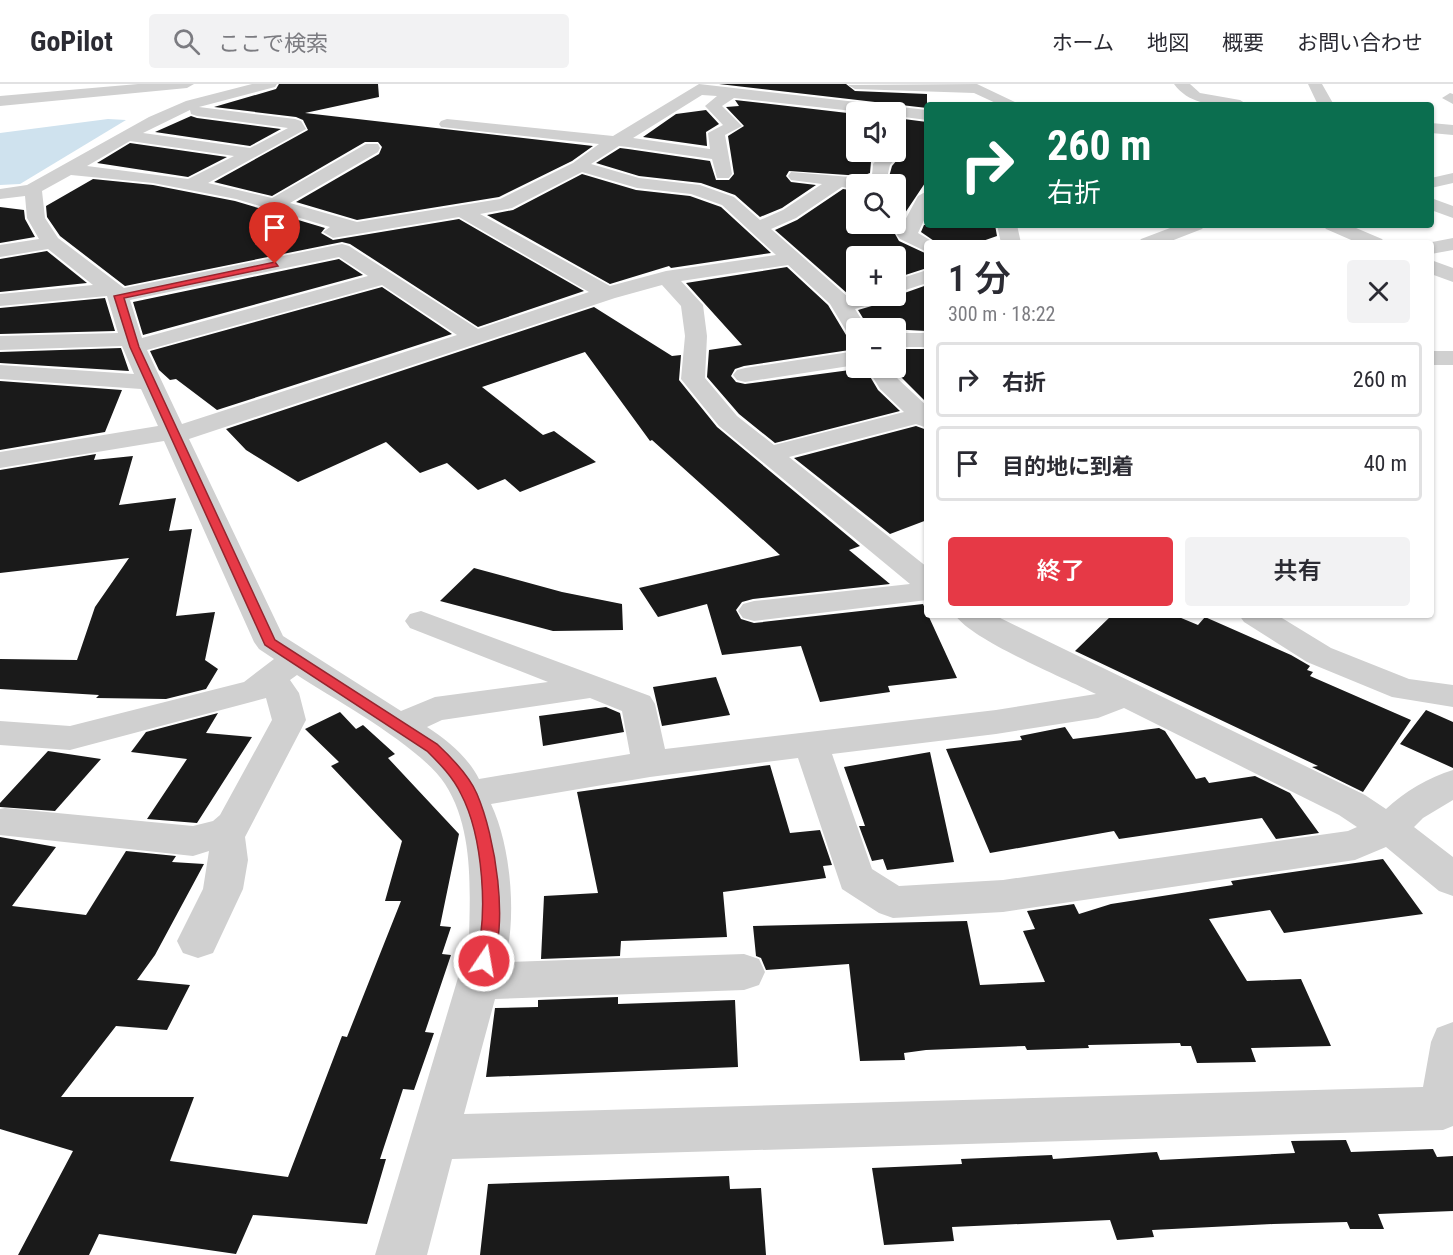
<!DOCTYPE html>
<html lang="ja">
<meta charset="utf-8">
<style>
:root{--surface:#fff;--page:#f2f2f3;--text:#2b2b33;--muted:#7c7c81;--line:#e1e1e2;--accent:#e63946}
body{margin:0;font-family:"Roboto Condensed","Noto Sans JP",sans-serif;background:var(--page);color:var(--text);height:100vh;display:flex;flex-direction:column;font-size:22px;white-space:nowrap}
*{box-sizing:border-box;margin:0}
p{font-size:20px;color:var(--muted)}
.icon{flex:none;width:33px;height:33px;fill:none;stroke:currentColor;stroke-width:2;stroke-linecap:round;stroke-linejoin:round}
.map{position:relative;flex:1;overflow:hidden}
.panel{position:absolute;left:924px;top:156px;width:510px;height:378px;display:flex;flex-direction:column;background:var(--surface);border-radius:6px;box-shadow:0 2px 4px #0004}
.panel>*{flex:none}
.hud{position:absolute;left:924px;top:18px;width:510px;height:126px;border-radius:6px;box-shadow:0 2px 4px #0004;background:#0b6e4f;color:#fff;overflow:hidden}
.fabs{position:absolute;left:846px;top:18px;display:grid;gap:12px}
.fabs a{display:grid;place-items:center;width:60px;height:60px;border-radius:6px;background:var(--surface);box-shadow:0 2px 4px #0004;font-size:30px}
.pin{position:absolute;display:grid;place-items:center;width:51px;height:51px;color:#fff;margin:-62px -26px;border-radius:50% 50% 50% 0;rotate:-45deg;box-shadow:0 0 6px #0007}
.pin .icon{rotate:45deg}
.me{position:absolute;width:66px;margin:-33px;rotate:12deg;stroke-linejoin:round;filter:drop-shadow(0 0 4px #0008)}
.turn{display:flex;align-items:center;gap:21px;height:126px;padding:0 24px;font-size:27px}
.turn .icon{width:78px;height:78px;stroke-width:2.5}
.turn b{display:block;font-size:42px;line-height:51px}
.round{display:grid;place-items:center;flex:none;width:63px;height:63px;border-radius:6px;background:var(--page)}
.head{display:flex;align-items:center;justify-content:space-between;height:102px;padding:0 24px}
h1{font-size:36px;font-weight:600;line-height:45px}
.action{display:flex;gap:12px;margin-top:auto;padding:12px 24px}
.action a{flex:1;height:69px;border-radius:6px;background:var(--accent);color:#fff;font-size:24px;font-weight:600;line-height:69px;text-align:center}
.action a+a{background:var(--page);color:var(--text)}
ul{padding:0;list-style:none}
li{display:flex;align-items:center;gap:18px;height:75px;margin:0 12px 9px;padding:0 12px;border:3px solid var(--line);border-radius:6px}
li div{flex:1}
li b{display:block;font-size:22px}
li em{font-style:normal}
header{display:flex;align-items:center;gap:36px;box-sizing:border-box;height:84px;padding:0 30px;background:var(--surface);border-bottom:2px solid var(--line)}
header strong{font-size:28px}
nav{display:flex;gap:33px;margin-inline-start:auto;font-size:21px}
.search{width:420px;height:54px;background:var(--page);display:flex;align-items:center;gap:15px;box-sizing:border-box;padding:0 21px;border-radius:6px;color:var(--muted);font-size:22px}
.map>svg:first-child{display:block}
.water{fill:#cfe2ee}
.building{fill:#1a1a1a}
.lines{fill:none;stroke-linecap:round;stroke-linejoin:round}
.minor{fill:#d0d0d0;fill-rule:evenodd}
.route{fill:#e63946;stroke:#96252e;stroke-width:1.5}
</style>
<header>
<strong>GoPilot</strong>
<div class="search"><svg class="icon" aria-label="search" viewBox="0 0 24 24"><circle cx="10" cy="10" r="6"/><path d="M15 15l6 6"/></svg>ここで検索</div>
<nav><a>ホーム</a><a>地図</a><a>概要</a><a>お問い合わせ</a></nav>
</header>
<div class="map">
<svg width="1453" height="1171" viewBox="0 0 1453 1171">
<rect width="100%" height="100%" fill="#fff"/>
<path class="water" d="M108,35l18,1 -106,64 -20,1v-52z"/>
<path class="building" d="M279,0h99l1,13 -74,16 288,33 -21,15 -73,36 -142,23 -61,-18 83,-48 3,-7 -4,-5h-13l-93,54 -58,-14 94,-52 -5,-10 -7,-3 -82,-10 62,-18z
M719,0h127l9,7 72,3v14z
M735,16l121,14v38h25l-10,10 -1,11 -8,3 -73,-5 -3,5 5,6 25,3 -34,23 -22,9 -25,-22 -34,-12 -62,-7 -43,-13 24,-15 8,1 82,12 6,19h13l5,-6 -6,-38 16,-10 -18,-19 13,-1z
M706,26l13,14 -13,8 1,14 -64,-9 33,-23z
M191,32l6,2 84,11 -31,17 -95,-14z
M896,34l31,4v58l-30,45h3l-5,9 4,7 28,13v14l-31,10v-22h-40v36l-8,2 -73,-64 22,-10 46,-31 13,2v33h40v-40h-14h5l5,-18 11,-13 -2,-6 -5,-1z
M130,59l97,14 -39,20 -91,-14z
M582,90l54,16 54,6 31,11 50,46 -100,15 -2,-2 -59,18 -123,-69 26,-5z
M93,95l60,6 82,16 90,27 -4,5 12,7 126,-21 125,72 -106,36 -128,-83 -8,-2 -217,44 -65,-50 -13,-19 -1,-11z
M0,123l24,3 1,9 10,18 -35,6z
M924,141h71l2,11 -20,7h-40l-16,-11z
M47,167l40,32 -87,9v-33z
M339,175l24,16 -220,60 -10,-33z
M787,183l41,38 18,30 10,3v11l-112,17 -9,3 -4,7 5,6 9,2 120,-16 13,22 22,21 -125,32 -36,-29 -32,-37 2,-27 33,-5 -56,-62z
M927,201v46l-58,-3 -11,-18 24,-7 3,-7h11z
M382,203l70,47 -235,76 -41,-31 -6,1 -11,-10 -9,-19z
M105,214l10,33 -115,3v-26z
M594,223l78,49 9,-1 -2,25 38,47 143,119 -11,4 41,34 -137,15 -11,3 -6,8 5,9 13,4 169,-19 34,74 -69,8 2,6 -70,10 -19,-56 -79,9 -15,-51 -49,13 -19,-29 141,-33 -128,-115 -2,1 -65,-89 -103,35 61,48 11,-4 42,31 -76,30 -15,-13 -27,11 -31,-27 -27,10 -34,-31 -88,40 -52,-32 -20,-21z
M121,264l8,23 -129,-8v-11z
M896,265h31v54l-35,-35h4z
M0,297l122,9 -17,42 -105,18z
M916,342l11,4v90l-37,14 -96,-76z
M96,370l-2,6 39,-4 -14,49 57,-7 -7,33 23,-2 -16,87 39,-4 -10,48 13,9 -12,20 -40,10 -70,-1 3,-3 -99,-6v-30l77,1 18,-53 34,-49 -129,15v-103z
M474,484l88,24 60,12 1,26 -70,1 -113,-30z
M1112,531h62l24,10 7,-8 86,38 19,11 -3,4 6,2 -3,4 101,44 -48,72 -51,-25 6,-1 -243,-115z
M716,593l14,38 -68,11 -9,-39z
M606,623l14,6 4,19 -81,14 -4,-30z
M1426,626l27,12v46l-53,-24z
M340,628l16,17 7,-4 32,29 -7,4 71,76 -19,92 11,1 -9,27 9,1 -26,77 9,1 -20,57 -11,-1 -23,70h6l-19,65 -114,-9 -17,39 -137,-20 -10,21h-71l55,-104 -73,-22v-292l56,10 -44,59 74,9 40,-64 50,5 -4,6 32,2 -49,91 -18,25 53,5 -23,45 -51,-4 -55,71h133l-24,64 118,16 54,-141 5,1 54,-136h-16l17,-60 -71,-75 8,-4 -34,-33z
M218,629l-12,20 46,4 -55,86 -50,-4 40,-60 -56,-7 15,-20z
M1065,643l8,12 86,-11 6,3 31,48 9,-2 4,6 46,-7 35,17 29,40 -43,6 -14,-21 -143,21 -5,-8 -124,22 -44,-104 76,-9 -2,-4z
M48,667l53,8 -46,52 -55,-4v-4z
M930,668l24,110 -67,8 -4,-11 -11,2 -13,-35h6l-21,-59z
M770,681l20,68 30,-3 12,35 -9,1 3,12 -103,14 4,45 -106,4 -1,15 -79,3 3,-63 54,-3 -21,-101z
M1383,775l40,55 -139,19 -14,-23 -61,9 38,62 54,-2 30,67 -80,2 5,14 -59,1 -6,-17h-10l-1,-3 -92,2 1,3 -62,2 -2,-4 -99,4 -22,3 1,7 -45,1 -11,-97 -83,6 -5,-12 -5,-2 -3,-30 214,-5 13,64 65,-3 -22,-51 12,-2 -8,-18 47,-7 5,10 32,-10 122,-19 -2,-4z
M618,913v7l117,-4 3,67 -252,10 9,-69 43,-1v-7z
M1346,1056l5,12 82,-3 4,8 16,-1v55l-75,3 6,15h-34l-3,-7 -74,2 -121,6 2,7 -37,3 -7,-20 -158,7 2,14 -70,4 -12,-77 90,-4 -1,-5 91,-4 1,4 104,-7 3,8 135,-7 -4,-12z
M729,1092l1,13 31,-1 5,67h-286l8,-71z"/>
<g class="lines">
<path class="minor" d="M138,0h56l-7,4 -187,18v-10z
M252,0h25l-2,3 -76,20 96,12 6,2 5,8 -98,54 64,15 94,-54h12l2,4 -2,4 -88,51 67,19 143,-23 73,-36 26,-19 -158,-17 -2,-3 2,-3 6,-2 166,17 86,-52 228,26v10l-31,-4v-4h-34l-128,-14 -12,8 20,20 -17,9 7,39 -3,4h-12l-5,-19 -84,-12 -9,-1 -28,18 48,14 61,7 34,12 26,23 23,-10 39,-26 -31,-4 -3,-4 3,-4 71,6 10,-3 1,-11 11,-12h12v-4h3l2,4 -11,13 -4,17 -30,2v5l-14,-2 -46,31 -25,11 77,68 8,-3 27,2 -2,5 -26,8 12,19h-11v8l-8,-2 -18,-30 -42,-39 -107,16 22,24 4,31 -2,42 32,38 37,29 130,-33 -24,-23 -13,-21h23l8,11 29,27v22l-11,-4 -127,33 138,110v33l-173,21 -11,-3 -5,-7 5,-7 11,-3 156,-17 -191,-158 -38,-47 4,-43 -4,-30 -19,-21 -47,13 -426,141 94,197 118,75 34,-14 113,-15 -138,-54 -5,-7 5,-7 11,-3 229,85 5,8 10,45 331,-39 100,-16c-31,-16 -123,-53 -141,-79h39l371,180 21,14c18,-17 43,-32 67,-39v30l-30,18 -9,9 39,30v39l-14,-5 -53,-44 -31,13 -352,52 -110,6 -14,-5 -37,-24 -44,-131 -148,19 -159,27c20,42 26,113 14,158l239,-8 15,5 6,13 -6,13 -15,5 -249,9 -31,115 959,-27 8,-45 6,-14 16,-6v104l-10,4 -991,29 -25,96h-52l94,-314c1,-51 5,-112 -24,-157 -25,-38 -108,-83 -148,-109l-7,5 9,13 7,27 -61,117 3,23 -5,29 -30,64 -15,5 -15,-5 -6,-12 26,-52 6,-38 -16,5 -193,-21v-26l5,-1 188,18 20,-5 7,-6 52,-95 -6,-22 -196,52 -70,-5v-24l70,5 174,-44 30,-23 -15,-10 -5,-7 -90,-201 -164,27v-16l158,-26 -17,-37 -141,-10v-14l134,9 -12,-28 -122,4v-14l118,-3 -11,-37 -107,10v-12l93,-9 -45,-36 -48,8v-12l39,-6 -12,-21 -2,-22 -25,3v-10l27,-4 122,-68 37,-16zM702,11l15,1 -12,10 18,19 -15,8 2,16 -77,-11zM190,26l1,4 6,2 91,12 -38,20 -107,-15zM130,57l104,15 -46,23 -101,-13zM582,88l55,16 54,6 31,11 54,50 -110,16 -56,15 -130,-72 32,-6zM71,91l82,8 83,16 94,28 -7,5 10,6 126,-21 130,75 -111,37 -129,-83 -7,-2 -218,44 -66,-50 -13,-20 -3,-27zM339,173l29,19 -226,62 -12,-38zM382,201l75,50 -275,89 -35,-74zM590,614l32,13 8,43 -151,25c-11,-22 -32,-39 -52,-52l15,-7zM1124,624l215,107 18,12 -9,4 -345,49 -104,6 -27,-17 -40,-115 164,-20 102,-16z
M977,0l44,21h-21l-26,-12 -119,-4 -7,-4z
M1174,0h16l10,9 40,7 8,5c-28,0 -56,3 -74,-21z
M1308,0h14l12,21h-16z
M1450,9l3,1v10l-11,-6z
M1431,39l22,2v10l-22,-2z
M1453,89v10l-22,5v-10z
M927,107v23l-9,19 17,10h-8v9l-27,-13 -3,-4 21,-39z
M1431,114l22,8v12l-22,-8z
M997,141h20l4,18h-20z
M1178,141h27l-3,4 -36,14h-28l3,-4z
M1323,141h26l33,14 3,4h-27l-32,-14z
M1453,154v12l-22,4v-11h-4z
M1431,176l22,8v14l-22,-8z
M927,186v13l-31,10v-13z
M896,249h31v14h-31z
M856,267v14l-111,17 -8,-2 -4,-5 4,-5 8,-2z
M1431,267h22v14h-22z
M1239,531h38l54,33 78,31 44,6v22l-61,-10 -85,-35 -63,-40z"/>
</g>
<path class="route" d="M275,178l3,4 -154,32 15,49 136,293 162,104c15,14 32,31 40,50 18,42 33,131 13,173l-6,2 -7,-2 -2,-6c14,-44 8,-125 -14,-167 -8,-17 -21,-30 -34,-43l-162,-106 -135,-298 -16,-51z"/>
</svg>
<div class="fabs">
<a><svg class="icon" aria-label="sound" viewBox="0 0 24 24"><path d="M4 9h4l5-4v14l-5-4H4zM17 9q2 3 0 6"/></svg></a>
<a><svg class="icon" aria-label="search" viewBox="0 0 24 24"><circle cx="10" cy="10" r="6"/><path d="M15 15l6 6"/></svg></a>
<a>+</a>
<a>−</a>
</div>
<div class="pin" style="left:275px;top:180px;background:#d93025"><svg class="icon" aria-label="arrive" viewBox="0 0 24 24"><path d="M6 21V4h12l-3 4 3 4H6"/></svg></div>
<svg class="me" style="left:484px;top:877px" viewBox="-20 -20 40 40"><circle r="17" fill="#e63946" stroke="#fff" stroke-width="3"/><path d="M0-11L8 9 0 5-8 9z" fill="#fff"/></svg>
<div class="hud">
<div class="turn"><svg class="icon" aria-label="right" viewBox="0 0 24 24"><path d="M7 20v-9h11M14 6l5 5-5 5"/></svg><div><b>260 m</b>右折</div></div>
</div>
<section class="panel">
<div class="head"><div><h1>1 分</h1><p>300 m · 18:22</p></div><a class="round"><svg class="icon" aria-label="close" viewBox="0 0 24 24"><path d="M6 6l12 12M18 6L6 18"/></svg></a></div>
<ul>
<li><svg class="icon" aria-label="right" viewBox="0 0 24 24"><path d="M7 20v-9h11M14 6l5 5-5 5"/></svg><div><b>右折</b></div><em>260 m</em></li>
<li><svg class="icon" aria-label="arrive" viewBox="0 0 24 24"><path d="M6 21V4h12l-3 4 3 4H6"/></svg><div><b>目的地に到着</b></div><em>40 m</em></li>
</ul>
<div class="action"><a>終了</a><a>共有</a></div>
</section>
</div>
